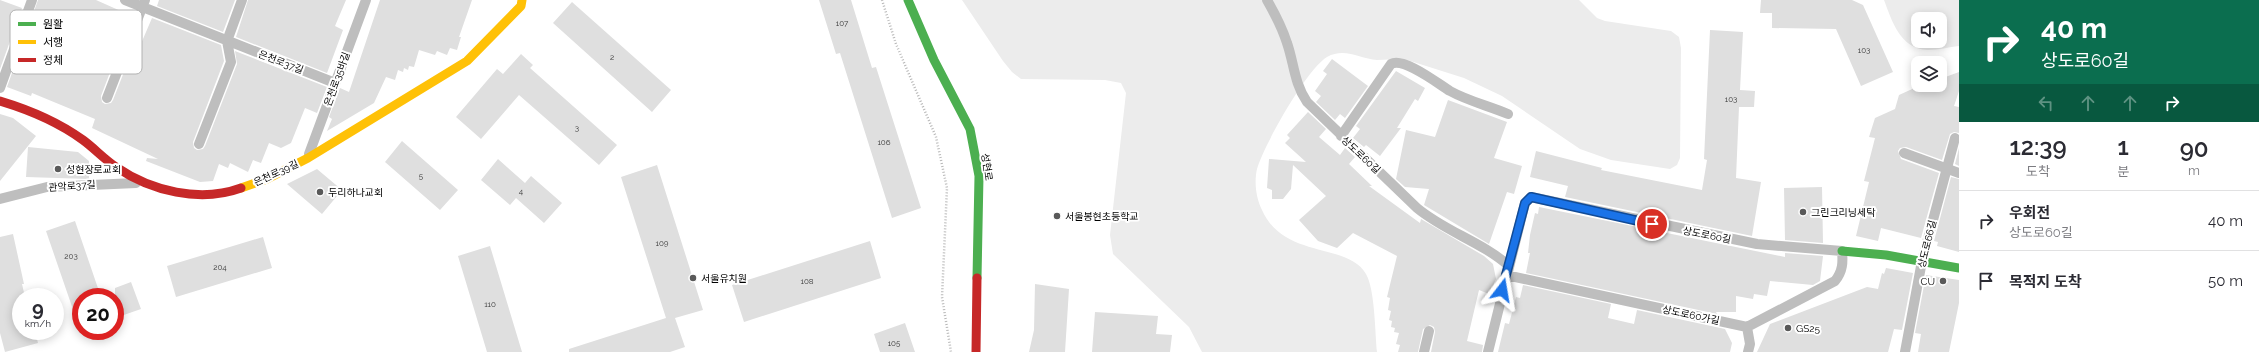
<!DOCTYPE html>
<html lang="ko">
<meta charset="utf-8">
<style>
:root{--surface:#fff;--page:#f2f2f3;--text:#2b2b33;--muted:#7c7c81;--line:#e1e1e2}
body{margin:0;font-family:Raleway,"Noto Sans KR",sans-serif;background:var(--page);color:var(--text);height:100vh;display:flex;flex-direction:column;font-size:15px;white-space:nowrap}
*{box-sizing:border-box;margin:0}
p{font-size:13px;color:var(--muted)}
.icon{flex:none;width:22px;height:22px;fill:none;stroke:currentColor;stroke-width:2;stroke-linecap:round;stroke-linejoin:round}
.map{position:relative;flex:1;overflow:hidden}
.sheet{display:flex;flex-direction:column;background:var(--surface);width:300px}
.sheet>*{flex:none}
.hud{background:#0b6e4f;color:#fff;overflow:hidden}
.buttons{position:absolute;left:1911px;top:12px;display:grid;gap:8px}
.buttons a{display:grid;place-items:center;width:36px;height:36px;border-radius:8px;background:var(--surface);box-shadow:0 2px 10px #0003;font-size:20px}
.speed{position:absolute;left:12px;top:288px;display:flex;gap:8px;font-size:20px;font-weight:700;text-align:center}
.speed>*{display:grid;place-content:center;width:52px;height:52px;border-radius:50%;background:var(--surface);box-shadow:0 2px 10px #0003;line-height:1}
.speed small{font-size:10px;font-weight:400}
.speed .limit{border:6px solid #d22;background:#fff;color:#111}
.pin{position:absolute;display:grid;place-items:center;width:34px;height:34px;color:#fff;margin:-17px;border:2px solid #fff;border-radius:50%;box-shadow:0 1px 4px #0007}
.me{position:absolute;width:44px;margin:-22px;rotate:14deg;stroke-linejoin:round;filter:drop-shadow(0 0 3px #0008)}
.turn{display:flex;align-items:center;gap:14px;height:84px;padding:0 16px;font-size:18px}
.turn .icon{width:52px;height:52px;stroke-width:2.5}
.turn b{display:block;font-size:28px;line-height:34px}
.lanes{display:flex;align-items:center;height:38px;padding:0 16px;background:#0003;justify-content:center;gap:20px;direction:ltr}
.lanes .off{opacity:.35}
.eta{display:flex;justify-content:space-evenly;align-items:center;height:68px;text-align:center}
.eta b{font-size:24px;font-weight:600;line-height:28px}
ul{padding:0;list-style:none}
li{display:flex;align-items:center;gap:12px;height:60px;padding:0 16px;border-top:1px solid var(--line)}
li div{flex:1}
li b{display:block;font-size:15px}
li em{font-style:normal}
main{display:flex;flex:1;min-height:0}
.map>svg:first-child{display:block}
.green{fill:#ececec;fill-rule:evenodd}
.building{fill:#dfdfdf}
.lines{fill:none;stroke-linecap:round;stroke-linejoin:round}
.path{stroke:#b9b9b9;stroke-width:2.5;stroke-dasharray:1 2;stroke-linecap:butt}
.lane{stroke:#bebebe;stroke-width:10}
.fast{stroke:#4caf50;stroke-width:9}
.slow{stroke:#ffc107;stroke-width:9}
.jam{stroke:#c62828;stroke-width:9}
.route-casing{stroke:#114b97;stroke-width:10}
.route{stroke:#1a73e8;stroke-width:7}
.poi-dot{fill:#595959;stroke:#fff;stroke-width:1.5}
.labels{text-anchor:middle;dominant-baseline:central;stroke-width:4;stroke-linejoin:round;paint-order:stroke}
.number-label{font-size:8px;fill:#383838}
.street-label{font-size:10px;fill:#000;stroke:#fff}
.poi-label{font-size:10px;fill:#000;stroke:#fff;text-anchor:start}
.key{fill:#fff;stroke:#b2b2b2;stroke-width:1}
.key-label{font-size:11px;fill:#000}
</style>
<main>
<div class="map">
<svg width="1959" height="352" viewBox="0 0 1959 352">
<rect width="100%" height="100%" fill="#fff"/>
<path class="green" d="M962,0h617l18,18 8,3 66,10 8,6 2,11 -1,110 -3,7 -7,4 -59,-9 -31,-11 -78,-53 -38,-18 -60,-19c-10,-1 -17,1 -27,1 -17,-1 -32,-13 -50,-3 -21,13 -63,88 -70,112 -3,13 -1,29 5,41 22,50 86,32 104,64 9,15 9,59 11,78h-175l-13,-25 -76,-73 -3,-19 16,-142 -5,-10 -16,-3 -84,-1 -9,-7 -9,-11z
M1884,0h75v46c-10,1 -21,4 -31,4 -28,-1 -36,-29 -44,-50zM1918,19h22v22h-22z"/>
<path class="building" d="M0,0l22,8 -22,61z
M38,0h58l27,12 -10,22 10,4 -22,58 1,6 3,2 6,-1 2,-3 22,-56 5,2 12,-28 69,27 3,16 -31,81 1,6 3,2 6,-1 2,-3 32,-82 -2,-13 92,36 -10,26 -12,-5 -14,35 -10,5 -12,-5 -8,20 -8,-3 -5,12 -18,-9 -2,5 -9,-4 -6,17 -13,1 -54,-21 1,-3 11,1 -66,-31 3,-9 -63,-26 -1,3 -24,-9z
M159,0h76l-12,32 -66,-26z
M248,0h98l-11,26 8,4 -16,43 -91,-36z
M380,0h92l-13,37h2l-4,13 -7,-2 -3,7 -10,-4 -2,4 -16,-5 -5,17 -5,-1 -1,4 -4,-2 -1,4 -5,-2 -3,10 -9,-3 -12,26 -47,28 5,-12 -3,-2 11,-29 9,4z
M819,0h32l21,68 4,-1 45,141 -29,10 -52,-165 -4,1z
M1761,0h91l11,5 30,67 -32,14 -25,-57 -64,-1v-15h-12z
M572,2l99,88 -19,22 -99,-89z
M1710,30l33,2 -3,58 15,1 -1,16h-15l-3,71 25,4 -9,54 -187,-39 3,-11 -38,-9 6,-26 66,17 -1,2 101,20 5,-30 -3,-1z
M521,54l12,11 -3,3 87,77 -18,20 -80,-70 -38,44 -25,-22 41,-48 6,5z
M1332,59l36,27 -23,32 -5,-4 -5,6 -19,-18 5,-6 -6,-5 12,-17 -4,-3z
M1396,71l29,17 -7,13 -3,-2 -18,29h4l-21,28 -14,-11 -2,2 -11,-9 7,-9 -4,-3z
M1959,72v19l-5,15 5,1v26l-5,-1 -4,2 -8,26 -36,-13 -6,1 -2,3 3,8 38,14 -18,65 -40,-10 -3,13 -22,-5 13,-54 -5,-1 11,-43 -6,-1 6,-19 20,-9 4,-14 22,-10h19v-6z
M1448,100l59,22 -13,36 28,8 -8,28 -7,-2 -18,52 -65,-39 5,-16 -24,-2 -9,-8 10,-49 29,7z
M1308,112l18,17 -7,8 21,18 5,-7 10,9 -6,7 23,22h-3l51,37 1,-4 63,37 9,8 3,15 -7,15 -10,-4 -12,51 16,4 -1,7h-51l4,-20 -1,-5 -4,-2 -7,4 -5,23h-20l2,-7 -4,-1 3,-11 -5,-1 1,-4 -4,-1 1,-6 -3,-1 2,-9 -3,-1 2,-12 -3,-1 10,-41 -44,-23 -16,15 -19,-7 -19,-21 27,-24 -33,-31 -2,24 -8,10h-11v-9l-5,-2 2,-29 37,3 -21,-19 5,-5 -3,-3z
M0,114l13,4 23,18 -36,45z
M402,141l56,49 -18,20 -55,-48z
M28,147l50,5 11,9v18l-63,-2z
M1959,148v18l-4,-2z
M498,159l27,24 6,-7 31,27 -18,20 -28,-25 -6,7 -29,-25z
M657,165l46,145 -28,8 10,29 -15,5h-101v-3l97,-31 -45,-141z
M317,169l25,21 -20,24 -35,-30z
M1951,177l8,2v73l-22,-6 1,-4 -4,-1z
M1822,187l1,56 -38,-3 -1,-52z
M1539,207l246,50v-4l38,3 -3,25 -7,4 -43,-4 -3,15 -13,-2 -1,5 -17,-3v16h-20l1,2 -191,-41 4,-20h-2l2,-18 5,-22 3,1z
M75,221l26,76h-20v29l-2,1 -33,-96z
M13,234l11,50h-2l3,13h-4v34h14l3,12 -33,9 -5,-19v-96z
M263,237l9,31 -96,29 -9,-31z
M870,241l11,37 -137,44 -12,-37z
M490,246l32,106h-35l-29,-96z
M1886,268l27,5 -11,57 -8,-1 -6,23h-131l13,-28 97,-37 11,2 4,-16 2,1z
M1926,275l33,5v23l-10,49h-31l3,-18 -6,-1z
M131,282l10,27 -26,9v-30z
M1035,284l34,5 -4,63h-36l5,-22z
M1523,285l88,19 -3,14 26,6 3,-14 88,19 7,14 -2,9h-232l7,-29 4,1 7,-27 4,1z
M1095,312l63,4 -2,18 16,1 -2,17h-78z
M905,323l10,29h-35l-6,-18z"/>
<g class="lines">
<path class="path" d="M882,0l14,44 40,93 11,51 -5,109 9,55"/>
<path class="lane" d="M125,0l210,83
M1267,0c8,14 15,27 20,43 7,20 7,40 20,59l110,106c29,24 65,34 92,58
M0,88l32,-88
M107,98l38,-98
M1341,136l50,-72c13,-7 46,19 59,27 18,10 39,15 58,23
M199,144l32,-82 -4,-21 15,-41
M1904,153l55,20
M309,154l57,-154
M0,199l47,-12 89,-4
M1747,327l3,17 -2,8
M1424,352l5,-21
M1488,352l37,-149 6,-6 226,47 85,7c1,11 1,20 -7,30l-88,46 -241,-52
M1905,352l17,-91 33,-123"/>
<path class="fast" d="M908,0l26,60 36,69 9,47 -2,102
M1842,251l44,4 73,13"/>
<path class="slow" d="M241,188l26,-9 41,-21 159,-97 54,-55 1,-6"/>
<path class="jam" d="M0,101c30,9 57,20 83,39 11,8 21,19 33,27 35,24 84,36 125,21
M976,352l1,-74"/>
</g>
<g class="lines">
<defs>
<path id="route" d="M1502,290l23,-87 6,-6 121,27"/>
</defs>
<use href="#route" class="route-casing"/>
<use href="#route" class="route"/>
</g>
<g class="poi-dot">
<circle cx="58" cy="169" r="4"/>
<circle cx="320" cy="192" r="4"/>
<circle cx="1803" cy="212" r="4"/>
<circle cx="1057" cy="216" r="4"/>
<circle cx="693" cy="278" r="4"/>
<circle cx="1943" cy="281" r="4"/>
<circle cx="1788" cy="328" r="4"/>
</g>
<g class="labels">
<g class="number-label">
<text x="842" y="23">107</text>
<text x="1864" y="50">103</text>
<text x="612" y="57">2</text>
<text x="1731" y="99">103</text>
<text x="577" y="128">3</text>
<text x="884" y="142">106</text>
<text x="421" y="176">5</text>
<text x="521" y="191">4</text>
<text x="662" y="243">109</text>
<text x="71" y="256">203</text>
<text x="220" y="267">204</text>
<text x="807" y="281">108</text>
<text x="490" y="304">110</text>
<text x="894" y="343">105</text>
</g>
<g class="street-label">
<text transform="translate(281 62) rotate(21)">은천로37길</text>
<text transform="translate(337 79) rotate(-70)">은천로35바길</text>
<text transform="translate(1361 155) rotate(43)">상도로60길</text>
<text transform="translate(987 167) rotate(82)">성현로</text>
<text transform="translate(276 173) rotate(-25)">은천로39길</text>
<text transform="translate(72 186) rotate(-4)">관악로37길</text>
<text transform="translate(1707 235) rotate(11)">상도로60길</text>
<text transform="translate(1927 244) rotate(-76)">상도로66길</text>
<text transform="translate(1691 315) rotate(12)">상도로60가길</text>
</g>
<g class="poi-label">
<text x="66" y="169">성현장로교회</text>
<text x="328" y="192">두리하나교회</text>
<text x="1811" y="212">그린크리닝세탁</text>
<text x="1065" y="216">서울봉현초등학교</text>
<text x="701" y="278">서울유치원</text>
<text x="1935" y="281" text-anchor="end">CU</text>
<text x="1796" y="328">GS25</text>
</g>
</g>
<rect x="10" y="10" width="132" height="64" rx="6" class="key"/>
<rect x="18" y="22" width="18" height="4" fill="#4caf50"/>
<rect x="18" y="40" width="18" height="4" fill="#ffc107"/>
<rect x="18" y="58" width="18" height="4" fill="#c62828"/>
<g class="key-label">
<text x="43" y="28">원활</text>
<text x="43" y="46">서행</text>
<text x="43" y="64">정체</text>
</g>
</svg>
<div class="buttons">
<a><svg class="icon" aria-label="sound" viewBox="0 0 24 24"><path d="M4 9h4l5-4v14l-5-4H4zM17 9q2 3 0 6"/></svg></a>
<a><svg class="icon" aria-label="layers" viewBox="0 0 24 24"><path d="M12 4l9 5-9 5-9-5zM3 14l9 5 9-5"/></svg></a>
</div>
<div class="speed"><div>9<small>km/h</small></div><div class="limit">20</div></div>
<div class="pin" style="left:1652px;top:224px;background:#d93025"><svg class="icon" aria-label="arrive" viewBox="0 0 24 24"><path d="M6 21V4h12l-3 4 3 4H6"/></svg></div>
<svg class="me" style="left:1502px;top:290px" viewBox="-20 -20 40 40"><path d="M0-17L14 15 0 8-14 15z" fill="#1a73e8" stroke="#fff" stroke-width="4"/></svg>
</div>
<section class="sheet">
<div class="hud">
<div class="turn"><svg class="icon" aria-label="right" viewBox="0 0 24 24"><path d="M7 20v-9h11M14 6l5 5-5 5"/></svg><div><b>40 m</b>상도로60길</div></div>
<div class="lanes"><svg class="icon off" aria-label="left" viewBox="0 0 24 24"><path d="M17 20v-9H6M10 6l-5 5 5 5"/></svg><svg class="icon off" aria-label="ahead" viewBox="0 0 24 24"><path d="M12 20V5M6 11l6-6 6 6"/></svg><svg class="icon off" aria-label="ahead" viewBox="0 0 24 24"><path d="M12 20V5M6 11l6-6 6 6"/></svg><svg class="icon" aria-label="right" viewBox="0 0 24 24"><path d="M7 20v-9h11M14 6l5 5-5 5"/></svg></div>
</div>
<div class="eta">
<div><b>12:39</b><p>도착</p></div>
<div><b>1</b><p>분</p></div>
<div><b>90</b><p>m</p></div>
</div>
<ul>
<li><svg class="icon" aria-label="right" viewBox="0 0 24 24"><path d="M7 20v-9h11M14 6l5 5-5 5"/></svg><div><b>우회전</b><p>상도로60길</p></div><em>40 m</em></li>
<li><svg class="icon" aria-label="arrive" viewBox="0 0 24 24"><path d="M6 21V4h12l-3 4 3 4H6"/></svg><div><b>목적지 도착</b></div><em>50 m</em></li>
</ul>
</section>
</main>
